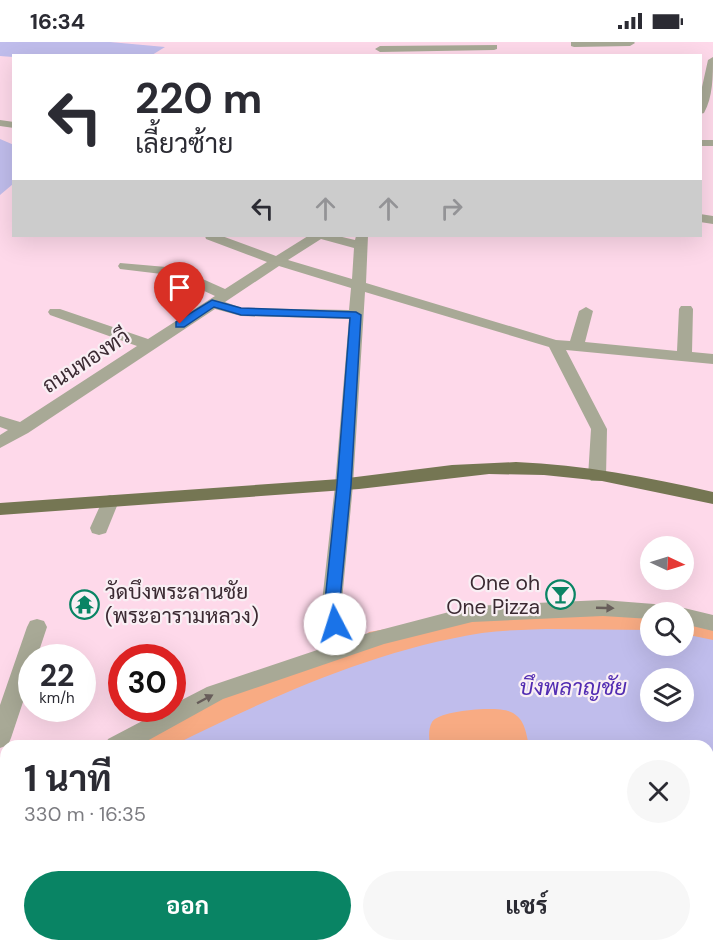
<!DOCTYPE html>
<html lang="th">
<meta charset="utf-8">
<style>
:root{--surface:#fff;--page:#f7f7f7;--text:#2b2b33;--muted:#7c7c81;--accent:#098464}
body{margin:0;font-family:"DM Sans",Sarabun,sans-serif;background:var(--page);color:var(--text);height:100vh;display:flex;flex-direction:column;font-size:22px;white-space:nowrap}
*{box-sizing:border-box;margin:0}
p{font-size:20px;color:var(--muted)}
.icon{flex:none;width:33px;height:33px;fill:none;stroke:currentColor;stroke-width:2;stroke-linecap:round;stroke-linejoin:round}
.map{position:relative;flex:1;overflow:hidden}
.sheet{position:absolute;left:0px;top:698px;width:714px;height:212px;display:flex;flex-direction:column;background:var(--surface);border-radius:18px 18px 0 0;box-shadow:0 6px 24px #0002}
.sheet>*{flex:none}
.banner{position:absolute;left:12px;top:12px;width:690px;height:183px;border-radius:0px;box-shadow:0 6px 24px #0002;background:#fff;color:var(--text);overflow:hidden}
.needle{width:39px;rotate:94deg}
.tools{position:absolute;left:640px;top:494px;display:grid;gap:12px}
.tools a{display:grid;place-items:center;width:54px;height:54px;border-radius:50%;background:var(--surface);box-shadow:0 6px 24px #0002;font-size:30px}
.speed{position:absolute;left:18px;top:602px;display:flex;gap:12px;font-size:30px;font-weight:700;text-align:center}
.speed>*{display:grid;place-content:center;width:78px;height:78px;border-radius:50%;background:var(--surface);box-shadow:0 6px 24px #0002;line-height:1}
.speed small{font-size:15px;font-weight:400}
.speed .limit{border:9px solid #d22;background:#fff;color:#111}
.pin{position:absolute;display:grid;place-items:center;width:51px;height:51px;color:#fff;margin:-62px -26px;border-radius:50% 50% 50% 0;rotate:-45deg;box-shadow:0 0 6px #0007}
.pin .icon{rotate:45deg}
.me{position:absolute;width:66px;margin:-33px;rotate:355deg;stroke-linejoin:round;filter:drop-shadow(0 0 4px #0008)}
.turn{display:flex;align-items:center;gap:21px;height:126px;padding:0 24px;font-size:27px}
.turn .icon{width:78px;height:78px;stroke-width:2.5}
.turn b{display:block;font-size:42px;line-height:51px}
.lanes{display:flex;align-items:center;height:57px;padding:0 24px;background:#0003;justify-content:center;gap:30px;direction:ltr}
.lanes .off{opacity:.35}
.round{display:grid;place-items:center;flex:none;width:63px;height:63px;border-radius:32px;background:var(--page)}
.head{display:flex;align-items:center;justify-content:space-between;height:102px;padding:0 24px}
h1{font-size:36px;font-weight:700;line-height:45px}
.action{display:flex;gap:12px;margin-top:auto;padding:12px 24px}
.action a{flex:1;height:69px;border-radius:36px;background:var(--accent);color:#fff;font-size:24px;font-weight:700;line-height:69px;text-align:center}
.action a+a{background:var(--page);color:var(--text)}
.status{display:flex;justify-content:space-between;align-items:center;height:42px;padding:0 30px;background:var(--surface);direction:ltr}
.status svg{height:16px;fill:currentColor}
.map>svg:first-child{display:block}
.green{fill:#f8ab83;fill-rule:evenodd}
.water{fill:#c0bdec;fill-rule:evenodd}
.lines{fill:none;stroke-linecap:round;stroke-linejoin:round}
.minor{fill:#a8a996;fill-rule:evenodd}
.major{fill:#757653;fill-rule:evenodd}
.oneway{fill:#675d5a}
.route{fill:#1a73e8;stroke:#114b97;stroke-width:1.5}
.labels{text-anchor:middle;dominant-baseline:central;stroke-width:4.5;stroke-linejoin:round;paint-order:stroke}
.street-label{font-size:21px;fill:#3b2a32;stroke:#f9eff4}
.poi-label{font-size:21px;fill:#3b2a32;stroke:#f9eff4;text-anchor:end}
.water-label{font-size:22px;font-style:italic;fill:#522cb2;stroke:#f9eff4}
</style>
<div class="status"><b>16:34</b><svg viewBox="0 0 49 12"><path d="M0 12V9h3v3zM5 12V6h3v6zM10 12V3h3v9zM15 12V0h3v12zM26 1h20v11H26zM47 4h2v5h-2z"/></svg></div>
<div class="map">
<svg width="713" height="908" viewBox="0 0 713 908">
<rect width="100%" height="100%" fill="#fed9ea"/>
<path class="green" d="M651,570v33h33v-29l29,7v327h-713v-143l6,-3v141h702v-199l-592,-1 99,-52 142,-50 12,-11 103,-18zM651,636h33v33h-33z"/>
<path class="water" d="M0,0h110l55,5 -13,8 -138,1 -1,1 -13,-1z
M0,97l14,6 -1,39 -13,11z
M546,587l105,1v15h33v-11l29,6v246h-5v-140l-179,-1c-3,-12 -4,-25 -16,-32 -12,-8 -73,-3 -81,9 -4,7 -3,17 -2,23h-256c97,-48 200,-95 308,-112 21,-3 43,-3 64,-4zM651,636h33v33h-33z
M6,795v108h398l-25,5h-379v-109z"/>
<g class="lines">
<path class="minor" d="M571,0h63l1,1 -5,3 -56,1 -3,-1z
M497,3v4l-3,1 -114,2 -5,-3 5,-3z
M713,15c0,19 0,40 -9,56l-4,1v-18l8,-36z
M0,78l14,2v6l-14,-2z
M700,98h13v6h-13z
M700,172l13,2v8l-13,-2z
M205,194h17l54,20 32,-20h30l17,4 1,-4h12l-2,47 190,57 14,1 9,-30 7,-4 7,4 -8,31 92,9 2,-42 2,-3h10l2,3 -1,43 21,2v10l-147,-14 41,79 -1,48 -3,4h-12l-3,-4 3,-48 -42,-82 -184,-55 -12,193 -12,126 3,9 17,15 111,-29 131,-6 51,4 7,3 3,5h-13v7l-48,-3 -131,6 -88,22 -161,55 -85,47h-33l3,-7 59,-31h5v-3l35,-18 134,-45 -13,-12 -7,-19 14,-126 14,-166 -108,-3 -26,-7 -187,124 -28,15v-13l8,-5 -8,-3v-11l20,6 117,-76 -87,-31 -2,-3 2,-3h10l88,30 67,-43 -45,-21 -50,-6 -2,-3 2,-3 58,5 47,21 42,-27 -61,-23zM321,197l33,9 -2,31 -64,-19zM279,224l72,22 -2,22 -107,-2 -17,-6z
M110,453l6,2 3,4 -13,32 -7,2 -7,-2 -2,-5 14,-31z
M684,566l29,7v16l-29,-7v-12h-8z
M37,577l7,2 3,6 -10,30h-5v18l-21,63 -3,7 -8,3v-43l27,-78 3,-6z
M0,732l6,1v40l-6,3v-22l2,-1 -2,-1z
M708,885l5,1v22h-12l-4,-5h11z
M546,903h26l-2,5h-26z"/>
<path class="major" d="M516,420c67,3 132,15 197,30v12l-111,-23 -58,-6 -55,-1 -130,15 -359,26v-12l340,-24 112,-14z"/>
</g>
<defs><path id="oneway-solid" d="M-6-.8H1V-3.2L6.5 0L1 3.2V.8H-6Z" transform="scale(1.5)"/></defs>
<g class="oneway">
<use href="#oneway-solid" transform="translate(605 566) rotate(2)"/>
<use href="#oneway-solid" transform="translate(205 657) rotate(-28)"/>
</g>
<path class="route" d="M212,258l29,8 115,4 5,3 -10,170 -12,126 4,13 -2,4h-11l-6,-17 13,-126 13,-167 -109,-3 -27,-8 -30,20h-8v-5z"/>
<defs>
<symbol id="bar-ring" viewBox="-11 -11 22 22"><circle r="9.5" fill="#f9eff4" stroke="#098464" stroke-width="1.5"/><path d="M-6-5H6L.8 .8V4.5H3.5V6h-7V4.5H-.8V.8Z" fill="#098464"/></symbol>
<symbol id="temple-ring" viewBox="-11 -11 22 22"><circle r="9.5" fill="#f9eff4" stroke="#098464" stroke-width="1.5"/><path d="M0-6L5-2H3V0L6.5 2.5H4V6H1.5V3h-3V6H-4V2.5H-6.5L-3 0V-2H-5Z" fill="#098464"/></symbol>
</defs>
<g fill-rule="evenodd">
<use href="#bar-ring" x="544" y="536" width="33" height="33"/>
<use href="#temple-ring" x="68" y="546" width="33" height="33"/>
</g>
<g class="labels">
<g class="street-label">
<text transform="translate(86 319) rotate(-33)">ถนนทองทวี</text>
</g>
<g class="poi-label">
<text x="540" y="541">One oh<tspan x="540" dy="24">One Pizza</tspan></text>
<text x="105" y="550" text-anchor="start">วัดบึงพระลานชัย<tspan x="105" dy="24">(พระอารามหลวง)</tspan></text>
</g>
<g class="water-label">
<text x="573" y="645">บึงพลาญชัย</text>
</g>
</g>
</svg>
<div class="tools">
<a><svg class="needle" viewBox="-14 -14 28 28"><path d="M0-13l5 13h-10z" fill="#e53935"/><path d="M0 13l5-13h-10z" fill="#7c7c81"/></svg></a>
<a><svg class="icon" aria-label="search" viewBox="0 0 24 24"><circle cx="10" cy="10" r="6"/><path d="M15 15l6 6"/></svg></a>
<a><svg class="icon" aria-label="layers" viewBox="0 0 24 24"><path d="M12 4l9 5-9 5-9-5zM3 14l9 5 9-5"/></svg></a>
</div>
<div class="speed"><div>22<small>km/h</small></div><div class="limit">30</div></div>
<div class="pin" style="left:180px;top:282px;background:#d93025"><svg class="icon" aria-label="arrive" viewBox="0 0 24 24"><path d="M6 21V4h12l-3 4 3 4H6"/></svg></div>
<svg class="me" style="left:335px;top:582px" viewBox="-20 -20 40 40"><circle r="19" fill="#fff"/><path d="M0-13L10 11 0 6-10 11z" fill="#1a73e8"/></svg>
<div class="banner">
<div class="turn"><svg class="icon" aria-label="left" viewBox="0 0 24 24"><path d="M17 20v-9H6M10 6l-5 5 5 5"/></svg><div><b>220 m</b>เลี้ยวซ้าย</div></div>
<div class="lanes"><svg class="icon" aria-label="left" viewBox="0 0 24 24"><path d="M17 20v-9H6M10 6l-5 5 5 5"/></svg><svg class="icon off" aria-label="ahead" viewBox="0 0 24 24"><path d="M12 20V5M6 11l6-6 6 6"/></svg><svg class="icon off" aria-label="ahead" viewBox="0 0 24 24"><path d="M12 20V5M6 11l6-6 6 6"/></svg><svg class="icon off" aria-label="right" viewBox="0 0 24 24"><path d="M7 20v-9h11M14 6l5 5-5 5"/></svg></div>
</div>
<section class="sheet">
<div class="head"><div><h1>1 นาที</h1><p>330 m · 16:35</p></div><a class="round"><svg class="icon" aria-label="close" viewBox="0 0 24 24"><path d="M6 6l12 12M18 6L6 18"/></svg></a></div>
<div class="action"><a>ออก</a><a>แชร์</a></div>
</section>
</div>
